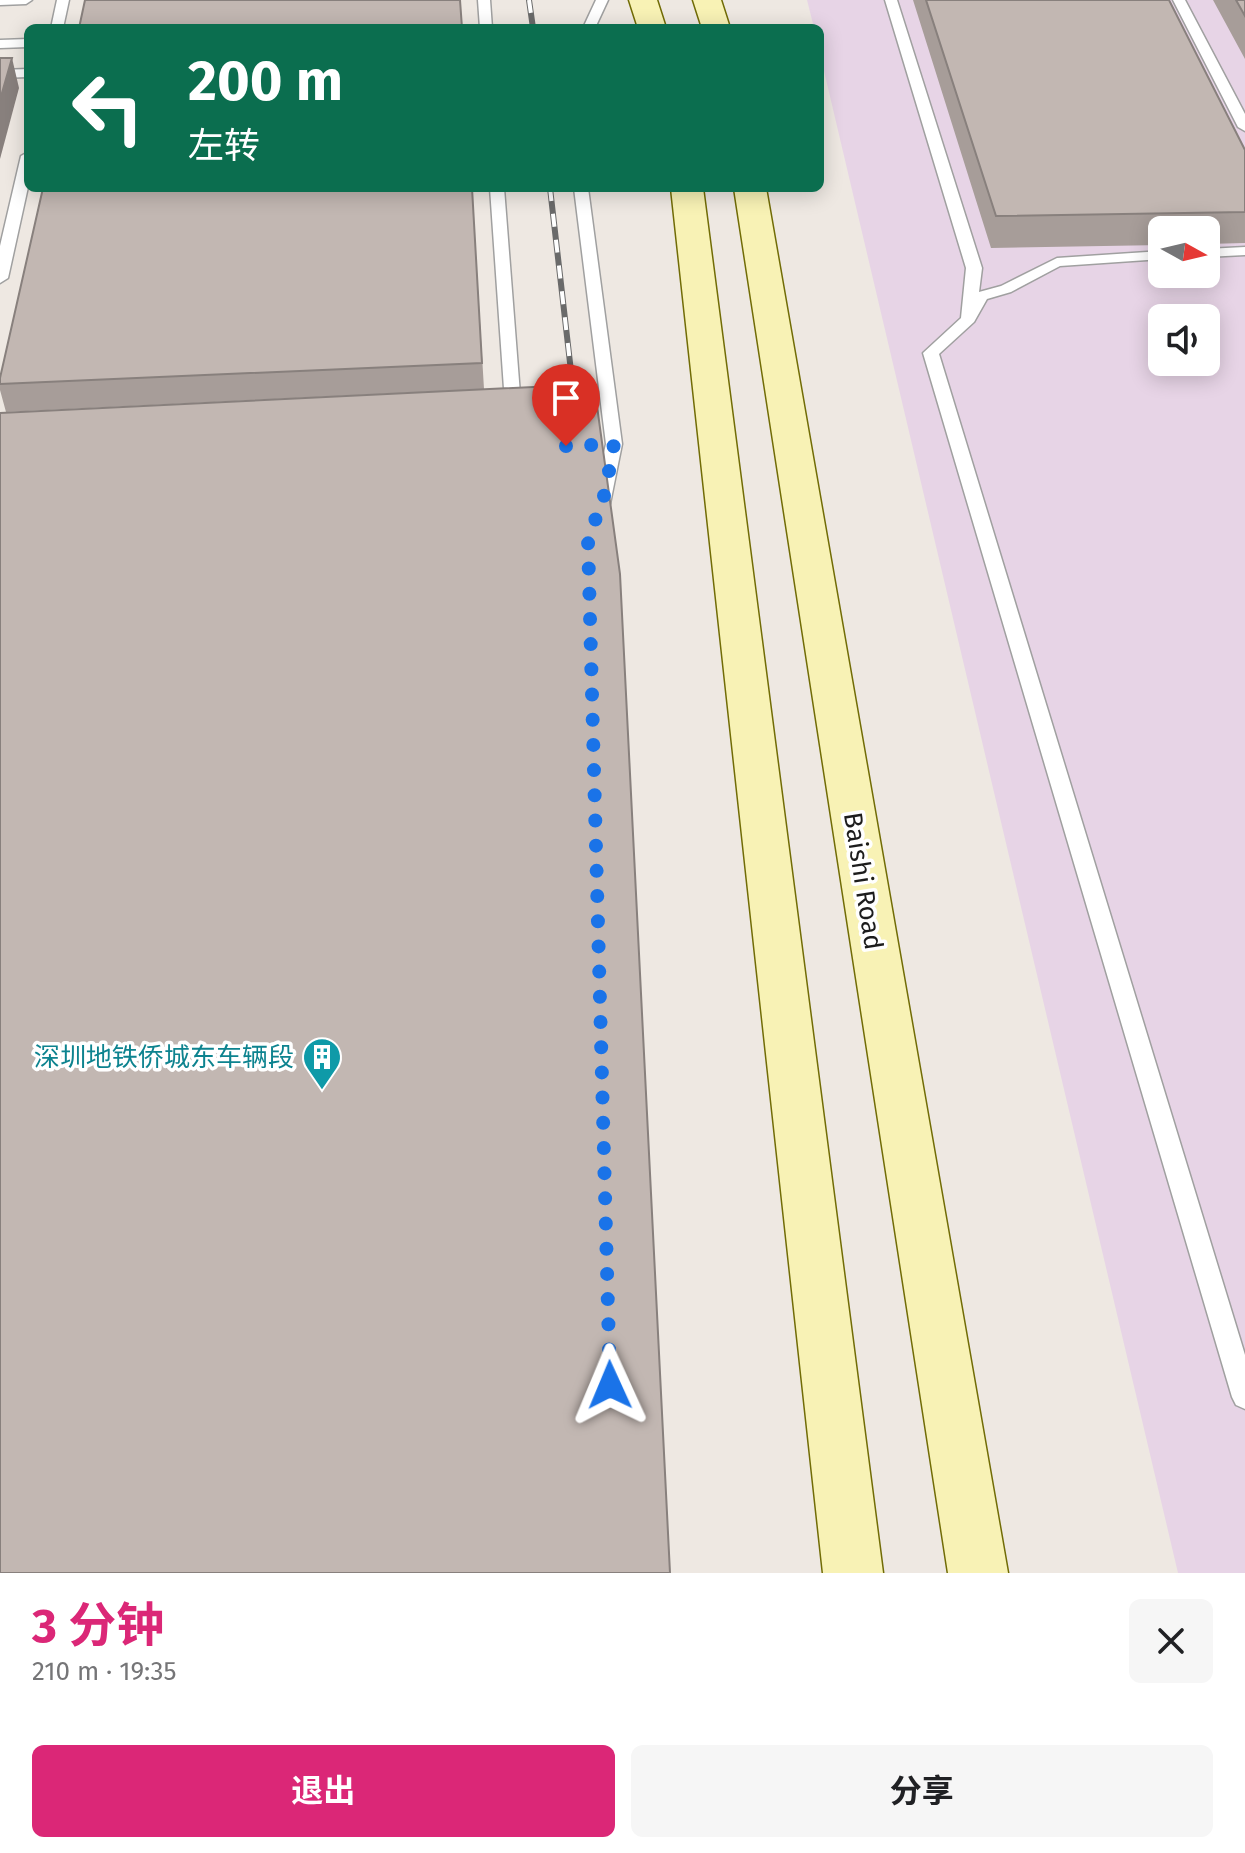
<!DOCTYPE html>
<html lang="zh">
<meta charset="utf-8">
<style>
:root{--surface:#fff;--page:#f6f6f6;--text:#202124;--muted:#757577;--accent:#db2777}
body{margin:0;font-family:"Fira Sans","Noto Sans SC",sans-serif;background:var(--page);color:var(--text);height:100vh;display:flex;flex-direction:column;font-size:30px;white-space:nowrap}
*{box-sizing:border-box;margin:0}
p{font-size:26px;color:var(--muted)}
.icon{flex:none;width:44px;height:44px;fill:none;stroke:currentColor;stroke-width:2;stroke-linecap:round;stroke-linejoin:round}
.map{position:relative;height:1573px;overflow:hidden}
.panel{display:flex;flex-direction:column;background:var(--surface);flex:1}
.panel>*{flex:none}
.guide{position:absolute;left:24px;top:24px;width:800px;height:168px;border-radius:12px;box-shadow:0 4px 20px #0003;background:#0b6e4f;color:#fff;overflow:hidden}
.needle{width:52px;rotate:98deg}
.fabs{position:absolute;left:1148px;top:216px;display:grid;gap:16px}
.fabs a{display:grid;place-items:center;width:72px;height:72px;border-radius:12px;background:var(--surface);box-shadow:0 4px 20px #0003;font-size:40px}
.pin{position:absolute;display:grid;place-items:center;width:68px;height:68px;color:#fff;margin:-82px -34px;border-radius:50% 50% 50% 0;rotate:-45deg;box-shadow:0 0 8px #0007}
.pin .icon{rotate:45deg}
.me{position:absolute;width:88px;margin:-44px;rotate:359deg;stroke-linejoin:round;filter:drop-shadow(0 0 6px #0008)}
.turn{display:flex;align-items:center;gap:28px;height:168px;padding:0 32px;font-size:36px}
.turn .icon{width:104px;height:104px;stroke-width:2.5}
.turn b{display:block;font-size:56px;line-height:68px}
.round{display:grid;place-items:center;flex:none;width:84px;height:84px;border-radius:12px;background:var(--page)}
.headline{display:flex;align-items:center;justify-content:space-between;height:136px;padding:0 32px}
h1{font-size:48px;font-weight:700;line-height:60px;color:var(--accent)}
.action{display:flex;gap:16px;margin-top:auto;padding:16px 32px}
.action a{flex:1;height:92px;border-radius:12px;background:var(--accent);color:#fff;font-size:32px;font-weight:700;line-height:92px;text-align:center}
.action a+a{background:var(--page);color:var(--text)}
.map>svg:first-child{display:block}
.industrial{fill:#e7d4e6;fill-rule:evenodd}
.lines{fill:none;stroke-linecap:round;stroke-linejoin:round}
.lane-casing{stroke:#a0a0a0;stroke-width:3}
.secondary-casing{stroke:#716c06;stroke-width:3}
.lane{fill:#fff;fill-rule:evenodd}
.secondary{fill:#f8f2b5;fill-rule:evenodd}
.rail-far1-casing{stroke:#6a6a6a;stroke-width:6}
.rail-casing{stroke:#6a6a6a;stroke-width:9}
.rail-far1{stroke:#fff;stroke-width:4;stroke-dasharray:13;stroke-linecap:butt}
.rail{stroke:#fff;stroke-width:6;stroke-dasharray:17;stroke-linecap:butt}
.wall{fill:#a79d99}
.shaded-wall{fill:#88807d}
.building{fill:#c2b7b2;stroke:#88807d;stroke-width:2}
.route{stroke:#1a73e8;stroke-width:14;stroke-dasharray:0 25.2}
.labels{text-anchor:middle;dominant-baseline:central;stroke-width:7;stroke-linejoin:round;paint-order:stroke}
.street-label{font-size:26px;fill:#1c1c1c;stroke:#fff}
.culture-label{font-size:26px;fill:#0d838f;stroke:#fff;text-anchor:end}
</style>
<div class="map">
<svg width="1245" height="1573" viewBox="0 0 1245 1573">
<rect width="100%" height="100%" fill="#eee8e2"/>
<path class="industrial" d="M807,0h438v1573h-67l-358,-1519v-26h-6zM1162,230h44v44h-44zM1162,318h44v44h-44z"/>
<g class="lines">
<defs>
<path id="lane" d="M0,0h32l-6,4 -26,1z
M57,0h12l-6,28h-12z
M478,0h12l2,28h-12z
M596,0h12l-13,28h-12z
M885,0h12l85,268 -3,24 22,-6 56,-28 105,-7v8l-102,7 -49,26 -24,7 -13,23 -35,32 306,1001v54l-9,-4 -4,-8 -309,-1044 38,-35 5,-50z
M1173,0h12l60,114v17l-7,-4z
M28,39v8l-28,1v-8z
M28,69v8l-28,1v-8z
M28,152v35l-20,91 -8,5v-37l21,-90z
M490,188h14l17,219 -2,3 -14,3 -8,-5 8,-5z
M574,188h14l34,256 -12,60 -9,5 -9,-5 14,-60z
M1245,247v8l-39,2v-8z"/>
<path id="secondary" d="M629,0h28l9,28h-28z
M693,0h28l9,28h-28z
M671,188h32l180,1385h-60z
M734,188h32l242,1385h-60z"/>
</defs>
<use href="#lane" class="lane-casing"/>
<use href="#secondary" class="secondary-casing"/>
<use href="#lane" class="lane"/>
<use href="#secondary" class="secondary"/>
<defs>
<path id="rail-far1" d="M529,0l4,28
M550,188l22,192 -2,14"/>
<path id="rail" d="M568,407l2,-15"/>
</defs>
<use href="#rail-far1" class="rail-far1-casing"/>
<use href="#rail" class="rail-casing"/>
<use href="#rail-far1" class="rail-far1"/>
<use href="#rail" class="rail"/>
</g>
<path class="wall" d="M913,0h256l76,150v93l-39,1v-14h-44v15l-171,3z
M1213,0h32v59z
M472,188l12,201 -478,23 -6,-22v-12z"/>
<path class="shaded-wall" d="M12,58l7,30 -19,71v-59z"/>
<path class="building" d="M85,0h375l2,28h-383z
M926,0h243l76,150v62l-249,4z
M1236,0h9v16z
M0,58h12l-12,42z
M43,188h429l10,175 -482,21v-6z
M594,384l26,190 50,999h-670v-1160z"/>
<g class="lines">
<path class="route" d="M566,446l48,-2 -9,49 -17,47 22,845"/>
</g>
<defs>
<symbol id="building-pin" viewBox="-11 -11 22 30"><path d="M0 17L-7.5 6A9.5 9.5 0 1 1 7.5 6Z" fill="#0f9aa8" stroke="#fff"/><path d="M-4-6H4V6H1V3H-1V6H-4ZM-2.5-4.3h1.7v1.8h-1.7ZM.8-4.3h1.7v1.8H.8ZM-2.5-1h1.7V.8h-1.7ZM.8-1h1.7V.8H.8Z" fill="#fff"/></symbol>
</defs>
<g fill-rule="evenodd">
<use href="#building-pin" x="300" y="1035" width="44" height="60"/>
</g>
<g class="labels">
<g class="street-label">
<text transform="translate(863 881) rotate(81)">Baishi Road</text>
</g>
<g class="culture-label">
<text x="294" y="1057">深圳地铁侨城东车辆段</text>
</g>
</g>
</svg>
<div class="fabs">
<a><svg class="needle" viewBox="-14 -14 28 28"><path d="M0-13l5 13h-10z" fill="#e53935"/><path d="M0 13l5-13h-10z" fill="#757577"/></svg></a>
<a><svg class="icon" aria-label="sound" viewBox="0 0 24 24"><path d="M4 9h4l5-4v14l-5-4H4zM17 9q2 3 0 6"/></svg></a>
</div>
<div class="pin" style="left:566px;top:446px;background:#d93025"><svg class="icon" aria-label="arrive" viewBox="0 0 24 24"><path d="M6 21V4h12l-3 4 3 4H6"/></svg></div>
<svg class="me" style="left:610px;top:1385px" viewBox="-20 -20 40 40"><path d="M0-17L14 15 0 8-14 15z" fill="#1a73e8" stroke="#fff" stroke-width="4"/></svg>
<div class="guide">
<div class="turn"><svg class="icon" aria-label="left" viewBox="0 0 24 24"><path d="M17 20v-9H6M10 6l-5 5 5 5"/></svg><div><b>200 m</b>左转</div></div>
</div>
</div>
<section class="panel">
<div class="headline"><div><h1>3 分钟</h1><p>210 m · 19:35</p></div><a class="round"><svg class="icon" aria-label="close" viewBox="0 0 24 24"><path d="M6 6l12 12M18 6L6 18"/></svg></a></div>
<div class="action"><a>退出</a><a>分享</a></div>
</section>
